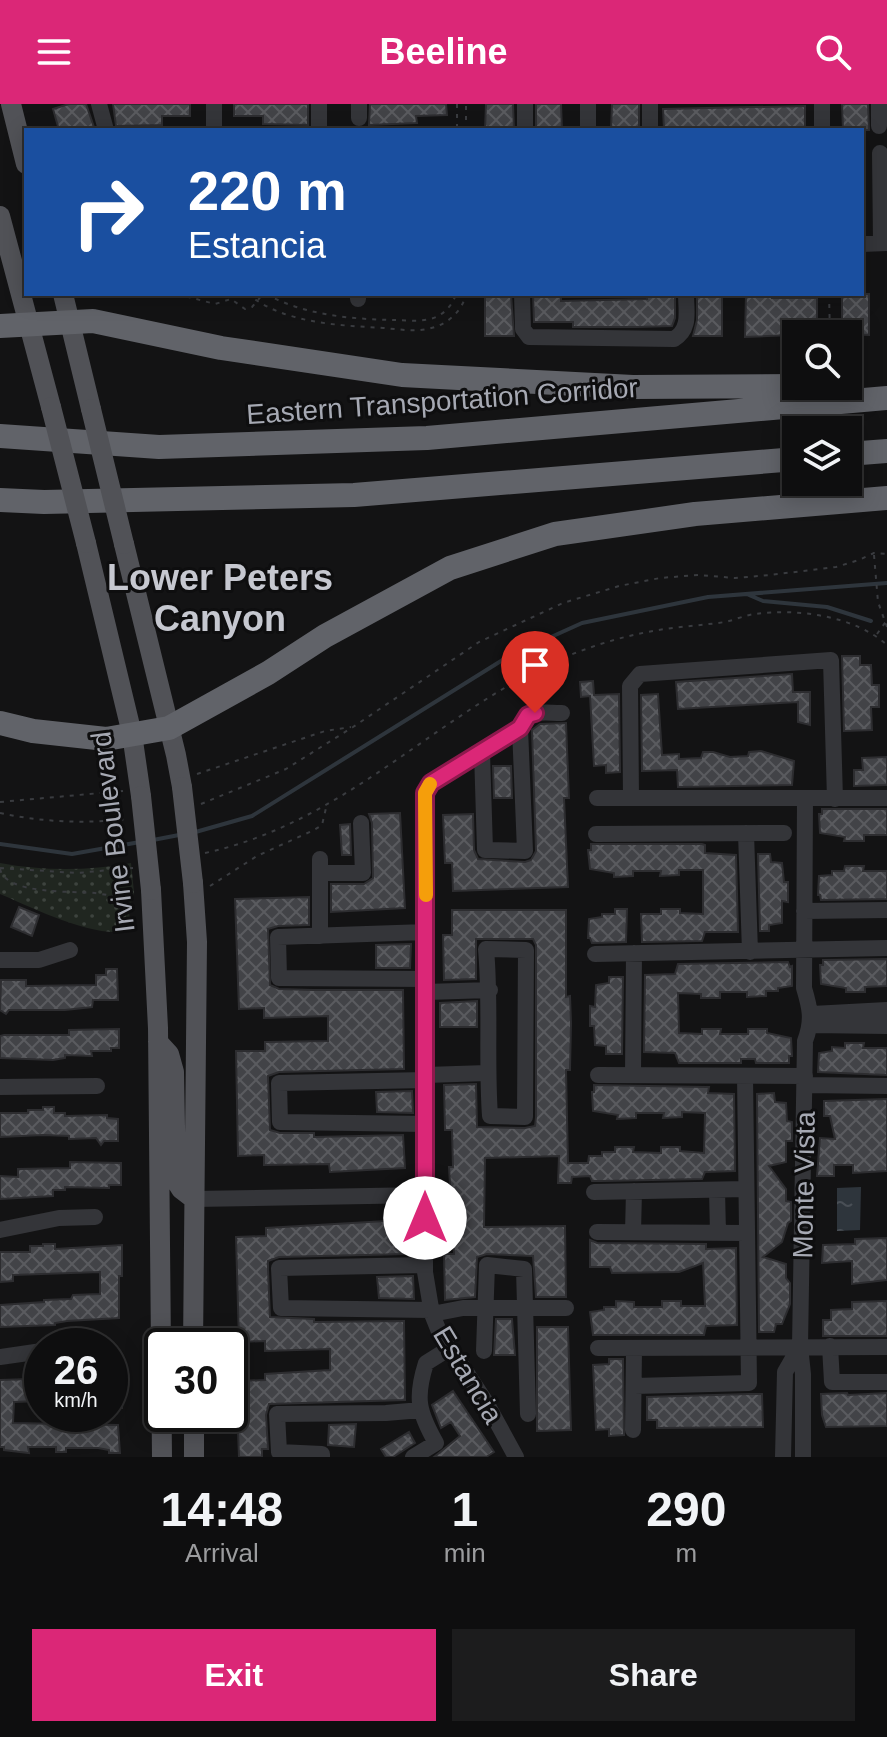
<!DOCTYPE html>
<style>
:root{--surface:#0e0e0f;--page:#1c1c1d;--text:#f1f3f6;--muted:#9b9c9e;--line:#2e2e2f;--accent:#db2777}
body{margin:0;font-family:Helvetica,sans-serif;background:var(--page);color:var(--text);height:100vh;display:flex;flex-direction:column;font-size:30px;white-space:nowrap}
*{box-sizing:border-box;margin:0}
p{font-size:26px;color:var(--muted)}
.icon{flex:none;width:44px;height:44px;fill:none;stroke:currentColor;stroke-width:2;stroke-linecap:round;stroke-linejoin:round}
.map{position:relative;height:1353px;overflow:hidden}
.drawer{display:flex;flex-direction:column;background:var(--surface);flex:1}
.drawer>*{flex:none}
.top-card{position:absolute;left:24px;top:24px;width:840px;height:168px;border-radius:0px;box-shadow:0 4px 20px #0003,0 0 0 2px var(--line);background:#1a4fa0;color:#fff;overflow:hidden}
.buttons{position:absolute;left:782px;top:216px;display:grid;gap:16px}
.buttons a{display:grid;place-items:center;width:80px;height:80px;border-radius:0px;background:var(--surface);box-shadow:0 4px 20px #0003,0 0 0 2px var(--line);font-size:40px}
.speed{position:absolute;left:24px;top:1224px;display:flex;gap:16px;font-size:40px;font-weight:700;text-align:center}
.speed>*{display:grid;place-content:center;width:104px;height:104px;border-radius:50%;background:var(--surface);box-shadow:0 4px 20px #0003,0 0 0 2px var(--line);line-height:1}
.speed small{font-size:20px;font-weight:400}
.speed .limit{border:4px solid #111;border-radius:12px;background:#fff;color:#111}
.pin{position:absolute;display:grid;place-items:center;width:68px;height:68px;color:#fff;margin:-82px -34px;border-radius:50% 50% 50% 0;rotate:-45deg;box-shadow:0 0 8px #0007}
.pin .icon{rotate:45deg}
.me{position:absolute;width:88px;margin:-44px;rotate:0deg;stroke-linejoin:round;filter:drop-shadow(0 0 6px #0008)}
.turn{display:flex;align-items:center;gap:28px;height:168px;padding:0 32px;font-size:36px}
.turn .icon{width:104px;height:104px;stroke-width:2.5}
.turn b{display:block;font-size:56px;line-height:68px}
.eta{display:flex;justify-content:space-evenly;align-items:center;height:136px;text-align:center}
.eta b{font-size:48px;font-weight:700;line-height:56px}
.primary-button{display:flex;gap:16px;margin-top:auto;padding:16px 32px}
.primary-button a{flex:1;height:92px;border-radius:0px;background:var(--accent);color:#fff;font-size:32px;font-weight:700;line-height:92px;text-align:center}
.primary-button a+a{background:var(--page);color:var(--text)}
header{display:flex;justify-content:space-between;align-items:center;height:104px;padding:0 32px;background:var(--accent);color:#fff;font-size:36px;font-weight:700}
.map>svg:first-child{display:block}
.park{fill:url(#park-dots)}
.water{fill:url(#water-ripples)}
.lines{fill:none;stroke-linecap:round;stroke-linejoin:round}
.stream{stroke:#2e353c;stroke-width:4}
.building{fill:url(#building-cross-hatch);stroke:#2d2d30;stroke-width:2}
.path{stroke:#3a3c40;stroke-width:2;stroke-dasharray:4 6;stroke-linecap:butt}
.minor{stroke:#343539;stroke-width:16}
.major{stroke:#515257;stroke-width:20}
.highway{stroke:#616369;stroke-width:24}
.major-bridge{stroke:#515257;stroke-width:20}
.route-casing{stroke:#8e194d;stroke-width:20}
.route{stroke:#db2777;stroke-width:14}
.slow{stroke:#f59e0b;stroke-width:14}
.labels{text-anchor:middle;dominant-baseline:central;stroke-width:6;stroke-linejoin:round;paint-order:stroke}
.street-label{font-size:28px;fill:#a6a9b3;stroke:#0e0e0f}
.district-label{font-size:36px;font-weight:bold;fill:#c6c8d0;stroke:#0e0e0f}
</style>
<header><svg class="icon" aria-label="menu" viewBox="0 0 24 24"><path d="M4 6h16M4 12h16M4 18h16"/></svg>Beeline<svg class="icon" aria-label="search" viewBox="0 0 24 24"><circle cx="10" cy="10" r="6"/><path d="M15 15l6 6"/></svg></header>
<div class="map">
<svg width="887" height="1353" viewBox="0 0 887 1353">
<defs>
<pattern id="park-dots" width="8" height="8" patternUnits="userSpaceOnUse" patternTransform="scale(2)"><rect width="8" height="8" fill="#202620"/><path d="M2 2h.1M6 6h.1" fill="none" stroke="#3d433e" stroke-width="1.8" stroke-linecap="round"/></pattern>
<pattern id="water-ripples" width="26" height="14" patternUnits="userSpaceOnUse" patternTransform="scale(2)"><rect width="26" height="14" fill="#2e353c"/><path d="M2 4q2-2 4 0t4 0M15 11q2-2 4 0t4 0" fill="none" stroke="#494f56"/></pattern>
<pattern id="building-cross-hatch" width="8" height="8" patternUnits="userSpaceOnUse" patternTransform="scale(2)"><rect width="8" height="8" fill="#424347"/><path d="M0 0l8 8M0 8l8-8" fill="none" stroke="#5a5b5f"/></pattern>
</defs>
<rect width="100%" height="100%" fill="#131314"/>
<path class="park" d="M0,759c43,8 88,8 131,0l3,29 -5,19 2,19c-33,11 -100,-23 -131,-36z"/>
<path class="water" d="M861,1083l-1,43 -23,1v-43z"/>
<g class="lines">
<path class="stream" d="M749,491l14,6 64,6 44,14
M192,729l60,-17 257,-160 73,-33 126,-26 179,-14
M153,736l26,-5
M0,740l72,10 68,-12"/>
</g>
<path class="building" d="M69,0h17l9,26h-36l-6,-21z
M113,0h77v12h-28v9l-46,1z
M234,0h74v21l-45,-1v-8h-29z
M370,0h76l1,11 -31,1 1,7 -48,2z
M486,0h27l1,26h-29z
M536,0h25l1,26h-26z
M612,0h27v26h-28z
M842,0h26l1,26h-26z
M805,2v24h-141l-1,-21z
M485,190h26l3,42h-29z
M533,190h28v7l86,-2v-5h28v24l-3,8 -36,1h-63v-5h-39z
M697,190h25v42h-29l4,-16z
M746,190h26v4h45v36l-72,3z
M842,190h27v41l-27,-1z
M842,552h18v9h11l1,20h7v22h-8l1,23 -28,1z
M792,570l1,18h17v33l-12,-3v-20l-120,7 -2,-27z
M593,577l1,14 25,-1 1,78 -14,1v-8l-12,1 -4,-70 -9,1 -1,-15z
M658,590l4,61 17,-1v5l22,-1 2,-6h10l17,5 18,-1 1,-4 12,-1 33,10 -2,24 -114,2 -1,-17 -35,1 -1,-76z
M566,619l3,75h-5l4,89 -115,4 -1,-28h-7l-2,-48 30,-1 1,36 4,9 47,3 6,-2 5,-9 -4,-121 8,-6z
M887,653v28l-33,1v-16h9l-1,-12z
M493,662h18l1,32h-18z
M822,705h65v26h-23v6h-20l1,-4 -25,-4 -1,-19h3z
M400,709l5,95 -74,4v-28h33l9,-6 -1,-55 -3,-9z
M350,720l1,31h-9l-2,-30z
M591,740h111l3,1v8l31,2 2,77h-33l-3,9 -60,1 -1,-28h20v-5h19v4l23,1v-44h-24v5l-19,1 1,-5h-28v5l-19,1v-4l-24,-4 -2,-19h3z
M758,750h12l1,8 11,1 2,19h4v20l-6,-1v22l-13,2v6h-9z
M845,762h19l-1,5h24v28l-66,1 -1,-5h-2l1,-19 13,-1v-4h12z
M309,793v28l-31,1 -10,3 2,56 9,4 34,1h90l1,79 -125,3 -11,4 2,54 10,3h34v4l89,-2 2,33 -75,4 -1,-8 -65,1v-10l-26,1 -2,-105h29v-9l63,-1v-25l-64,2v-10l-25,1 -4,-110z
M19,803l20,8 -7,21 -21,-9z
M615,805h12l-1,33 -34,1 -2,-5h-2l1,-19 13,-2v-3h13z
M452,806h114v87l4,-1 1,27 -1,47h-4l2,93h20l1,-7h13v-4h13v-5h19l-1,5 28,1v-6h19v4l24,2 1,-40 -23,-1v5l-19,1 1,-5h-28v5l-19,1 1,-4 -25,-4 -1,-19h2v-7l112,2h3l-1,6 26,1 1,77 -30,1 -3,7 -100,2h-10l-2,-5 -18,1 -1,6h-13l1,-27 -74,2 -1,69 81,-1 1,71h-30l-3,-41 -46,-2 -10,3 -2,40 -30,3 -1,-46h10l-5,-87h4l-1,-37h-7l-1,-45 32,-1 1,43 48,1 10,-2 1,-9v-172l-3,-6h-57v40l-32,1 -1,-45h9z
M411,840l-1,24h-34v-23z
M887,855v27l-22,1v5h-19v-4l-25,-4 -1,-19h3v-5z
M788,858l2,5 2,-1v20l-14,2v3h-12v5l-19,1v-5h-27v6h-19v-4l-23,-1 1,40 23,1v-5h19l-1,5h28v-5h19v4l24,5 1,18h-3v7h-33l-1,-4h-14v4h-62l-4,-10 -31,-1 1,-77 30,-1 3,-10z
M106,865h11l1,31h-25l-1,7 -27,3h-56l-3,4 -6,-4 1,-30h25v6l70,-1v-10h10z
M609,873h14l-1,77h-16v-8l-11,-1 -1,-19h-4v-20l5,1 1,-22 13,-2z
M477,897v26h-37v-24z
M119,925v19h-8v3h-20l1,5 -27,-1v3l-12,2 -53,-2v-22l4,-1h65v-5z
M845,939h19l-1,5h24v27l-69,-3 1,-19 13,-2v-4l13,1z
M412,987l1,22 -36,-1 -1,-20z
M774,989l1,9 11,1 1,18 5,1v19h-6v21l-17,4 17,23v12l5,1v19l-3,2 -6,19 -19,15 23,7v14l4,5v21l-8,20h-6l-2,8h-15l-2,-238z
M887,995v72l-34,2v-8h-19v11h-17l3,-38 15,1 -5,-23h-6v-15z
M43,1003h11v6h11v3l42,-1v3l11,1v22h-14l-3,4 -5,-7 -27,1v-3l-26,-1 -43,2v-24h28v-3h15z
M70,1058l51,1v22h-12v3l-44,-1v3h-12v6l-53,3v-23l18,1v-8l52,-1z
M403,1116l2,34 -126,3 -11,4v8l2,48 44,2v3l90,-1 1,79 -136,4 -3,11 2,34h-6v8h-23l-3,-76 29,-1v-6l65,-4v-21l-65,2v-10l-26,1 -3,-105 30,-1v-8z
M887,1134v42l-35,4v-23l-30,2 1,-18 32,-1v-5z
M590,1136l7,3 109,1v5l30,-1 1,77 -31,1 -2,9h-111l-3,-23 14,-2v-3h12v-6l18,1v5h28v-6h19v5h24l-2,-43 -24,9 -67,1 -2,-6h-20z
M43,1140h12v5l67,-4v31h-3v42l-52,3 -12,2v2l-55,2v-22l44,-3v-2l27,-1 2,-4 27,-1v-22l-87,3v6l-13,1v-30h30v-6h13z
M413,1172l1,23 -35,-1 -2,-21z
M887,1197v35h-64v-16h8v-10l21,-1v-7z
M496,1215h16l3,36h-21z
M537,1223h31l3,103 -34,1z
M609,1255h14l1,76 -15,1v-7l-13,1 -3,-65 16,-1z
M30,1272h10v25l-26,1 -1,21 105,2 2,28h-11v-3l-11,-2h-32v4h-10v-5h-28l1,6 -25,-3v-3h-4v-67l30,-1z
M110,1281h12v23h-12z
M453,1287l41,61 -8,5h-52l26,-21 -9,-14 -10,6 -9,-23z
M847,1289l1,2 39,-2v33l-61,1 -4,-12 -1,-21z
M749,1290h13l1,33 -106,1v-8h-10v-23z
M356,1320l-2,23 -26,-2 1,-20z
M409,1328l6,11 -22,14h-7l-5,-8z"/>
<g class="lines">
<path class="path" d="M457,0v26
M466,26v-26
M862,33h8
M177,190l38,10 16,-5 14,10 7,-2 11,-13
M247,190c14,10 27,17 44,22 31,9 61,10 92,12 15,1 30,4 44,1 18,-3 35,-16 39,-35
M266,190c38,21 84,25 127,26 12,0 26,2 37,-1 13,-3 22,-13 26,-25
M829,190l1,40
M874,451l4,47 9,25
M877,530l10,-14
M197,670l128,-43 26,-4
M0,698l123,-11
M201,700l85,-35 67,-42 126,-85 84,-39 56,-17 41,-8 38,-3 37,3 35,-3 66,-8 23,-7 15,-7 13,1
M0,709c41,9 86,11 128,6
M205,749c119,-26 200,-106 301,-166 48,-29 104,-50 159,-58 20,-3 40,-4 60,-7 10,-2 20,-7 30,-8 42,-6 100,2 132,31
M0,764l77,5 56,-5
M0,765c6,26 73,22 95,24 13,2 25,4 38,6
M210,782l47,-30 57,-26 8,-5 4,-17"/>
<path class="minor" d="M99,0l7,26
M214,0v26
M525,0v26
M822,0v26
M359,14v-14
M879,22v-22
M319,26v-26
M588,26v-26
M650,26v-26
M880,49l1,90
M862,140l25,-1
M358,190v5
M522,190l1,35 6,8 145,2c17,-10 12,-28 12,-45
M482,648l3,98 40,1 -5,-123
M597,694h290
M631,694l-1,-112 10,-12 191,-14 4,139
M746,729l4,119
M596,730l188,-1
M320,755v77
M320,769h43l-2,-50
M804,807l83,-1
M486,845l40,1 -1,167 -35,-1c-4,-56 1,-112 -4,-167z
M595,850l292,-6
M0,856h39l31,-10
M426,875l-147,-1 -1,-41 148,-5
M426,888l64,-2
M812,910l75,-4
M811,921l76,1
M426,971l61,-2
M598,971l207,1
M633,971l1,-122
M805,981l82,1
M0,983l97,-1
M426,1020l-146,-2 -1,-39 147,-3
M717,1086l1,43
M594,1088l152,-3
M194,1095l231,-4
M0,1126l59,-12 36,-1
M597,1128l150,1
M633,1128l1,-41
M425,1161l-146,3 2,40 150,2
M432,1210l31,-6h103
M830,1242l2,36h55
M598,1244l289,-1
M484,1247l3,-86 37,4 4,145
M0,1253l42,-6
M634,1282l115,-3 -4,-307
M633,1326l1,-81
M322,1353v-3l-43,-2 -2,-38 109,-1 35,-3
M413,1353l23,-14c-18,-32 -21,-45 -10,-80l24,-15
M516,1353l-29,-53 -49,-75 -6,-15 -7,-42v-479l6,-10 89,-55c12,-20 21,-15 42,-15
M783,1353l2,-85 15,-26
M803,1353v-83l-3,-28 5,-305c8,-21 5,-33 -1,-53l1,-189"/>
<path class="major" d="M11,0l15,60
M0,112l51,191
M63,190l28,115
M86,439l46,191 9,62
M124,440l52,211 6,32
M193,779l4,59 -4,404
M151,786l7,138 4,429
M158,938l11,12 5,18 2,109 5,8 13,10
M194,1310v43"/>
<path class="highway" d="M0,222l93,-5 128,27 181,27 231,12 163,-1
M0,332l159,11 268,-9 460,-40
M848,350l39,-3
M0,396l44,2 310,-7 442,-36
M0,619l33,8 73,8 63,-11 99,-55 57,-37 125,-68 105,-34 140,-20 192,-16"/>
<path class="major-bridge" d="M51,303l35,136
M91,305l33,135
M182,683l11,96
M141,692l10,94"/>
</g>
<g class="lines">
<defs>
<path id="route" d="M425,1114v-425l6,-10 89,-55 8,-13 7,-2"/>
</defs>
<use href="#route" class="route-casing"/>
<use href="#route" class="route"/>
<path class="slow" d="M426,791l-1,-102 5,-9"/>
</g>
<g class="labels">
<g class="street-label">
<text transform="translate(442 297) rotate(-4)">Eastern Transportation Corridor</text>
<text transform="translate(113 728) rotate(-97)">Irvine Boulevard</text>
<text transform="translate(804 1081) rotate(-89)">Monte Vista</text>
<text transform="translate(468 1271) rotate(59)">Estancia</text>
</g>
<g class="district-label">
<text x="220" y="473">Lower Peters<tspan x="220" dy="41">Canyon</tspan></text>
</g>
</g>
</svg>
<div class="buttons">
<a><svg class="icon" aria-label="search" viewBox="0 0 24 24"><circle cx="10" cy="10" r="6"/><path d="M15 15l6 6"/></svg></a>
<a><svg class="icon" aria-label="layers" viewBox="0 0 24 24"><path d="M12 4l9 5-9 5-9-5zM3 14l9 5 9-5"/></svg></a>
</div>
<div class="speed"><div>26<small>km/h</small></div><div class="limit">30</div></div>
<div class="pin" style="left:535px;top:609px;background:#d93025"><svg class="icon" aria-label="arrive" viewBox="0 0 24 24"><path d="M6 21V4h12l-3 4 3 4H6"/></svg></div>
<svg class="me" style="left:425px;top:1114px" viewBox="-20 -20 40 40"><circle r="19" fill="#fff"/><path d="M0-13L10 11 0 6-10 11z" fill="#db2777"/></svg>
<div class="top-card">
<div class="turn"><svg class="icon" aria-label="right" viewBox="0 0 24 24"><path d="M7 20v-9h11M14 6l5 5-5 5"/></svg><div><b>220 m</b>Estancia</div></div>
</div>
</div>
<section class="drawer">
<div class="eta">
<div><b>14:48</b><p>Arrival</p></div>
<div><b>1</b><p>min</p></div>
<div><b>290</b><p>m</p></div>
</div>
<div class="primary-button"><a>Exit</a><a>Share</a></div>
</section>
